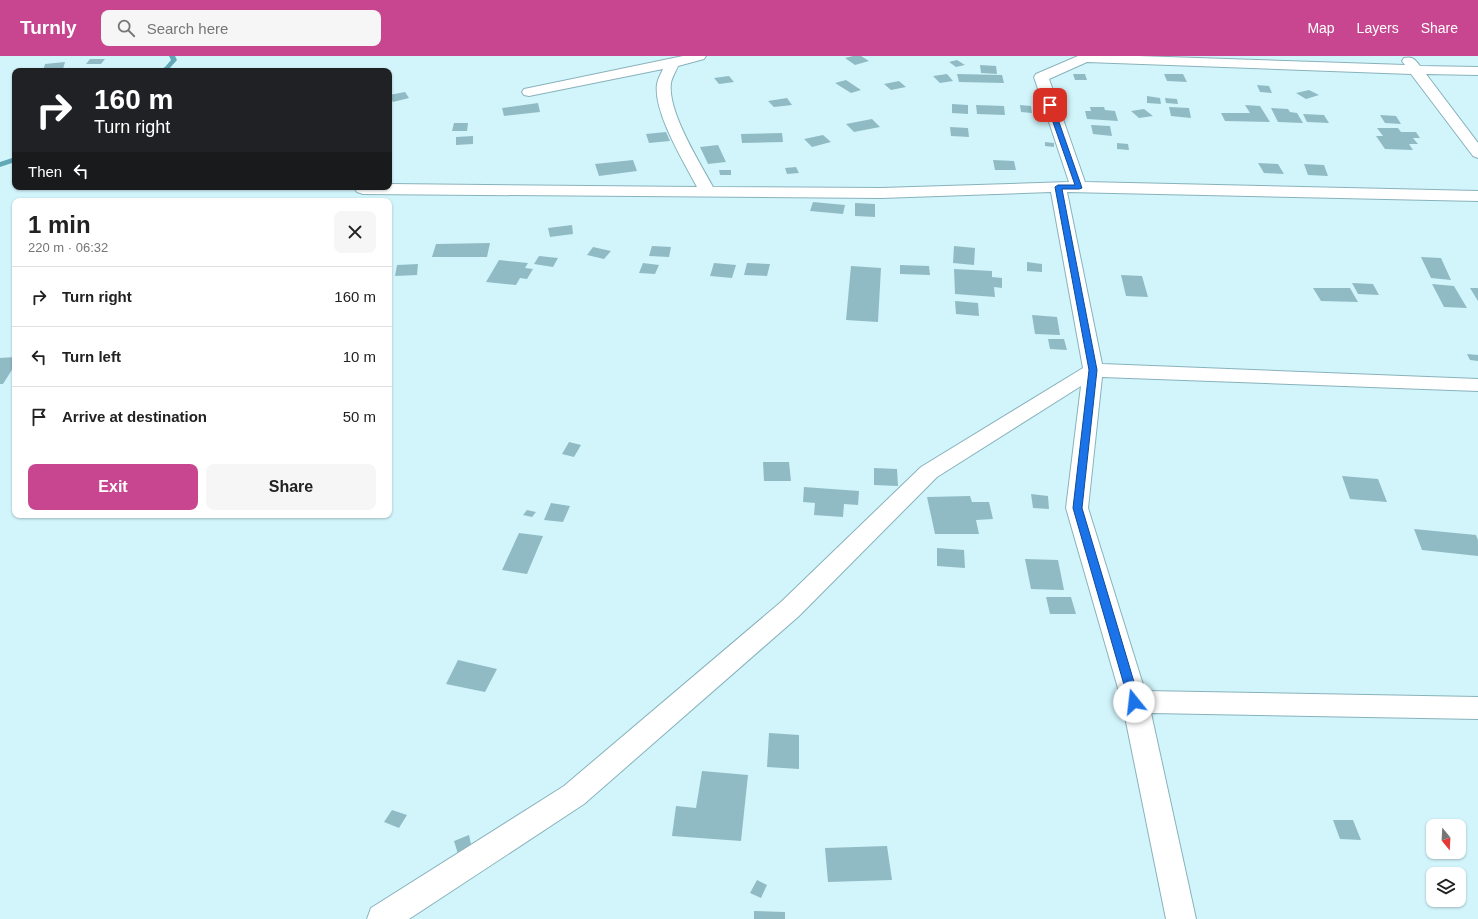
<!DOCTYPE html>
<meta charset="utf-8">
<style>
:root{--surface:#fff;--page:#f6f6f6;--text:#222;--muted:#767676;--line:#e0e0e0;--accent:#c7468f}
body{margin:0;font-family:Arial,sans-serif;background:var(--page);color:var(--text);height:100vh;display:flex;flex-direction:column;font-size:15px;white-space:nowrap}
*{box-sizing:border-box;margin:0}
p{font-size:13px;color:var(--muted)}
.icon{flex:none;width:22px;height:22px;fill:none;stroke:currentColor;stroke-width:2;stroke-linecap:round;stroke-linejoin:round}
.map{position:relative;flex:1;overflow:hidden}
.drawer{position:absolute;left:12px;top:142px;width:380px;height:320px;display:flex;flex-direction:column;background:var(--surface);border-radius:8px;box-shadow:0 1px 3px #0004}
.drawer>*{flex:none}
.guide{position:absolute;left:12px;top:12px;width:380px;height:122px;border-radius:8px;box-shadow:0 1px 3px #0004;background:#202124;color:#fff;overflow:hidden}
.needle{width:26px;rotate:162deg}
.buttons{position:absolute;left:1426px;top:763px;display:grid;gap:8px}
.buttons a{display:grid;place-items:center;width:40px;height:40px;border-radius:8px;background:var(--surface);box-shadow:0 1px 3px #0004;font-size:20px}
.pin{position:absolute;display:grid;place-items:center;width:34px;height:34px;color:#fff;margin:-17px;border-radius:8px;box-shadow:0 2px 6px #0006}
.me{position:absolute;width:44px;margin:-22px;rotate:344deg;stroke-linejoin:round;filter:drop-shadow(0 0 3px #0008)}
.turn{display:flex;align-items:center;gap:14px;height:84px;padding:0 16px;font-size:18px}
.turn .icon{width:52px;height:52px;stroke-width:2.5}
.turn b{display:block;font-size:28px;line-height:34px}
.then{display:flex;align-items:center;height:38px;padding:0 16px;background:#0003;gap:8px;font-size:15px}
.round{display:grid;place-items:center;flex:none;width:42px;height:42px;border-radius:8px;background:var(--page)}
.overview{display:flex;align-items:center;justify-content:space-between;height:68px;padding:0 16px}
h1{font-size:24px;font-weight:800;line-height:30px}
.primary-button{display:flex;gap:8px;margin-top:auto;padding:8px 16px}
.primary-button a{flex:1;height:46px;border-radius:8px;background:var(--accent);color:#fff;font-size:16px;font-weight:800;line-height:46px;text-align:center}
.primary-button a+a{background:var(--page);color:var(--text)}
ul{padding:0;list-style:none}
li{display:flex;align-items:center;gap:12px;height:60px;padding:0 16px;border-top:1px solid var(--line)}
li div{flex:1}
li b{display:block;font-size:15px}
li em{font-style:normal}
header{display:flex;align-items:center;gap:24px;box-sizing:border-box;height:56px;padding:0 20px;background:var(--accent);color:#fff}
header strong{font-size:19px}
nav{display:flex;gap:22px;margin-inline-start:auto;font-size:14px}
.search{width:280px;height:36px;background:var(--page);display:flex;align-items:center;gap:10px;box-sizing:border-box;padding:0 14px;border-radius:8px;color:var(--muted);font-size:15px}
.map>svg:first-child{display:block}
.lines{fill:none;stroke-linecap:round;stroke-linejoin:round}
.stream{fill:#61a9b7;fill-rule:evenodd}
.building{fill:#91bbc4}
.minor-casing{stroke:#88b2bb;stroke-width:2}
.minor{fill:#fff;fill-rule:evenodd}
.route{fill:#1a73e8;stroke:#114b97}
</style>
<header>
<strong>Turnly</strong>
<div class="search"><svg class="icon" aria-label="search" viewBox="0 0 24 24"><circle cx="10" cy="10" r="6"/><path d="M15 15l6 6"/></svg>Search here</div>
<nav><a>Map</a><a>Layers</a><a>Share</a></nav>
</header>
<div class="map">
<svg width="1478" height="863" viewBox="0 0 1478 863">
<rect width="100%" height="100%" fill="#d2f5fc"/>
<g class="lines">
<path class="stream" d="M169,0h6l2,4 -8,9 -11,2 7,-4 6,-7z
M15,101v5l-15,5v-5z"/>
</g>
<path class="building" d="M853,0h8l8,5 -14,4 -10,-7z
M90,3h15l-4,5h-15z
M957,4l8,5 -9,2 -7,-5z
M65,6l-2,7 -20,2 2,-7z
M980,9l16,1 1,8 -16,-1z
M947,18l6,7 -13,2 -7,-7z
M957,18l45,1 2,8 -45,-1z
M1073,18h12l2,6h-12z
M1164,18h19l4,8 -20,-1z
M729,20l5,6 -15,2 -5,-6z
M846,24l15,10 -10,3 -16,-10z
M899,25l7,6 -15,3 -7,-6z
M1257,29l12,1 3,7 -12,-1z
M1309,34l10,5 -13,4 -10,-6z
M405,36l4,6 -16,4 -4,-7z
M1147,40l13,2 1,6 -14,-1z
M787,42l5,7 -18,2 -6,-6z
M1165,42l12,1 1,5 -12,-1z
M538,47l2,9 -36,4 -2,-8z
M952,48l16,1v9l-16,-1z
M976,49l28,1 1,9 -28,-1z
M1020,49l11,1 1,7 -11,-1z
M1245,49l15,1 10,16 -45,-1 -4,-8h29z
M1090,51h14l1,3 10,1 3,10 -31,-2 -2,-8h6z
M1169,51l20,1 2,10 -20,-2z
M1271,52l17,1 2,3 7,1 6,10 -25,-1z
M1144,53l9,7 -14,2 -8,-7z
M1303,58l21,1 5,8 -22,-1z
M1380,59l16,1 5,8 -16,-1z
M872,63l8,8 -26,5 -8,-8z
M454,67h14l-1,8h-15z
M1091,69l19,1 2,10 -19,-2z
M950,71l18,1 1,9 -18,-1z
M1377,72h21l3,4h15l4,6h-7l5,6h-9l4,6 -28,-1 -9,-13h7z
M666,76l4,9 -21,2 -3,-9z
M782,77l1,9 -41,1 -1,-9z
M823,79l8,7 -19,5 -8,-8z
M473,80v8l-17,1v-8z
M1045,86l9,1v4l-9,-1z
M1117,87l11,1 1,6 -12,-1z
M718,89l8,17 -18,2 -8,-17z
M633,104l4,11 -38,5 -4,-12z
M993,104l21,1 2,9h-21z
M1258,107l20,1 6,10 -20,-1z
M1304,108l20,1 4,11 -20,-1z
M796,111l3,6 -12,1 -2,-6z
M719,114h12v5h-11z
M813,146l32,3 -2,9 -33,-3z
M855,147l20,1v13l-20,-1z
M572,169l1,9 -23,3 -2,-9z
M490,187l-3,14h-55l4,-13z
M652,190l19,1 -2,10 -20,-1z
M954,190l21,2 -1,17 -21,-2z
M593,191l18,4 -7,8 -17,-4z
M539,200l19,2 -5,9 -19,-3z
M1421,201l20,1 10,22 -20,-2z
M499,204l29,3 -3,5 8,1 -6,10 -7,-1 -4,7 -30,-3z
M1027,206l15,2v8l-15,-1z
M643,207l16,2 -4,9 -16,-1z
M714,207l22,2 -4,13 -22,-2z
M747,207l23,1 -3,12 -23,-1z
M418,208l-1,11 -22,1 2,-11z
M900,209l29,1 1,9 -30,-1z
M851,210l30,2 -3,54 -32,-2z
M954,213l38,2v6l10,1v10l-8,-1 1,10 -40,-3z
M1121,219l21,1 6,21 -22,-1z
M1352,227l21,1 6,11 -21,-1z
M1432,228l22,2 13,22 -23,-1z
M1313,232h37l8,14 -37,-1z
M1470,232h8v13z
M955,245l23,2 1,13 -23,-2z
M1032,259l25,2 3,18 -25,-1z
M1048,283h16l3,11 -17,-1z
M1467,298l11,1v6l-8,-1z
M15,301v8l-12,19h-3v-26z
M569,386l12,3 -7,12 -12,-3z
M763,406h26l2,19h-27z
M874,412l23,1 1,17 -24,-1z
M1342,420l36,3 9,23 -37,-3z
M804,431l55,4 -1,14 -14,-1 -1,13 -29,-2 1,-12 -12,-1z
M1031,438l17,2 1,13 -16,-1z
M970,440l2,6h17l4,17 -17,1 3,14h-44l-8,-37z
M551,447l19,3 -7,16 -19,-2z
M527,454l9,2 -4,5 -9,-2z
M1414,473l62,6 2,5v16l-56,-6z
M519,477l24,3 -16,38 -25,-4z
M937,492l27,2 1,18 -28,-2z
M1025,503l33,1 6,30 -33,-1z
M1046,541h25l5,17h-26z
M458,604l39,9 -12,23 -39,-8z
M769,677l30,2v34l-32,-2z
M702,715l46,4 -7,66 -69,-5 4,-30 20,2z
M392,754l15,5 -8,13 -15,-6z
M1333,764h20l8,20 -21,-1z
M469,779l3,14 -14,5 -4,-13z
M887,790l5,34 -64,2 -3,-34z
M757,824l10,5 -6,13 -11,-5z
M754,855l31,1v7h-31z"/>
<g class="lines">
<defs>
<path id="minor" d="M683,0h23l-2,3 -26,7c-2,5 -6,11 -7,17 -4,28 29,80 42,104l168,1 188,-6 -35,-105 2,-3 42,-18h60l267,9 -3,-4 2,-3c8,-2 11,1 16,8l58,1v8l-52,-1 52,69v15l-5,-2 -62,-82 -324,-12 -38,17 36,103 393,9v10l-411,-9 35,172 376,15v12l-376,-14 -14,131 57,183 333,6v22l-327,-6 45,206h-30l-44,-217 -56,-194 15,-122 -144,91 -138,139 -215,188 -175,115h-42l4,-11 193,-122 217,-184 140,-135 162,-99 -32,-176 -170,6 -518,-4 -6,-2 -2,-3 1,-2h33v-3l308,3c-13,-25 -44,-75 -40,-103 1,-6 4,-10 6,-15l-134,27 -5,-1 -2,-3 2,-3 5,-1z"/>
</defs>
<use href="#minor" class="minor-casing"/>
<use href="#minor" class="minor"/>
</g>
<path class="route" d="M1048,47l5,2 29,83 -3,1h-17l35,181 -15,138 58,194 -2,3 -4,1 -3,-1 -2,-3 -56,-194 16,-138 -34,-183 3,-2h17l-28,-80z"/>
</svg>
<div class="buttons">
<a><svg class="needle" viewBox="-14 -14 28 28"><path d="M0-13l5 13h-10z" fill="#e53935"/><path d="M0 13l5-13h-10z" fill="#767676"/></svg></a>
<a><svg class="icon" aria-label="layers" viewBox="0 0 24 24"><path d="M12 4l9 5-9 5-9-5zM3 14l9 5 9-5"/></svg></a>
</div>
<div class="pin" style="left:1050px;top:49px;background:#d93025"><svg class="icon" aria-label="arrive" viewBox="0 0 24 24"><path d="M6 21V4h12l-3 4 3 4H6"/></svg></div>
<svg class="me" style="left:1134px;top:646px" viewBox="-20 -20 40 40"><circle r="19" fill="#fff"/><path d="M0-13L10 11 0 6-10 11z" fill="#1a73e8"/></svg>
<div class="guide">
<div class="turn"><svg class="icon" aria-label="right" viewBox="0 0 24 24"><path d="M7 20v-9h11M14 6l5 5-5 5"/></svg><div><b>160 m</b>Turn right</div></div>
<div class="then">Then<svg class="icon" aria-label="left" viewBox="0 0 24 24"><path d="M17 20v-9H6M10 6l-5 5 5 5"/></svg></div>
</div>
<section class="drawer">
<div class="overview"><div><h1>1 min</h1><p>220 m · 06:32</p></div><a class="round"><svg class="icon" aria-label="close" viewBox="0 0 24 24"><path d="M6 6l12 12M18 6L6 18"/></svg></a></div>
<ul>
<li><svg class="icon" aria-label="right" viewBox="0 0 24 24"><path d="M7 20v-9h11M14 6l5 5-5 5"/></svg><div><b>Turn right</b></div><em>160 m</em></li>
<li><svg class="icon" aria-label="left" viewBox="0 0 24 24"><path d="M17 20v-9H6M10 6l-5 5 5 5"/></svg><div><b>Turn left</b></div><em>10 m</em></li>
<li><svg class="icon" aria-label="arrive" viewBox="0 0 24 24"><path d="M6 21V4h12l-3 4 3 4H6"/></svg><div><b>Arrive at destination</b></div><em>50 m</em></li>
</ul>
<div class="primary-button"><a>Exit</a><a>Share</a></div>
</section>
</div>
